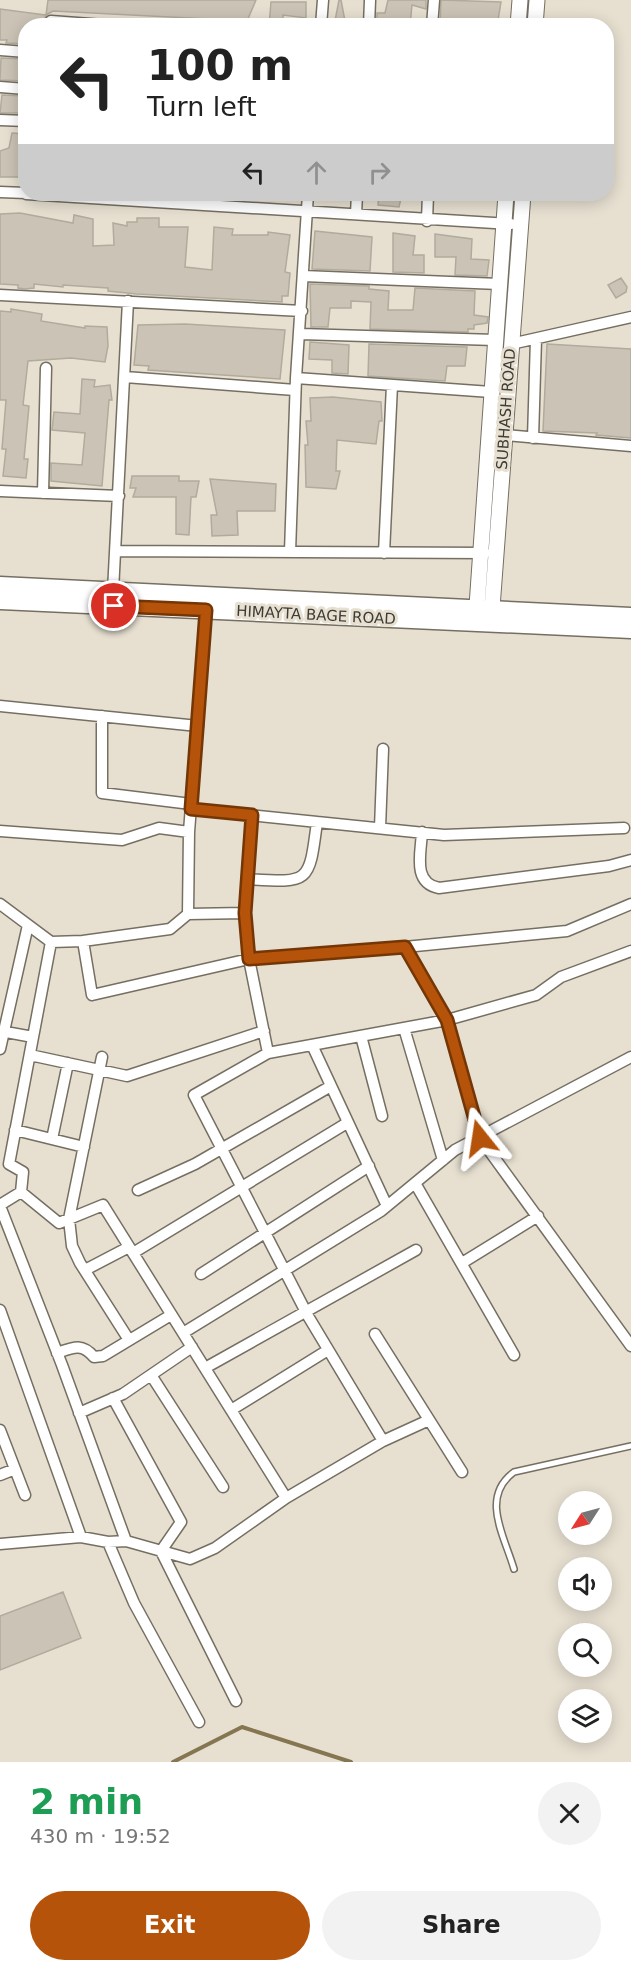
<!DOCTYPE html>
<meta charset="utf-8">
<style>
:root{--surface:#fff;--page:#f2f2f2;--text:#222;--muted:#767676;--accent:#b45309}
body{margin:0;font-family:"DejaVu Sans",sans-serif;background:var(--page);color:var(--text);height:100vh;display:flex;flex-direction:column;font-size:22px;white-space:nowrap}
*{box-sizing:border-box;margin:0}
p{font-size:20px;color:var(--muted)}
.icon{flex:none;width:33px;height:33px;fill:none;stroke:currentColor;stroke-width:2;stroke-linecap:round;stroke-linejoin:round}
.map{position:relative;height:1762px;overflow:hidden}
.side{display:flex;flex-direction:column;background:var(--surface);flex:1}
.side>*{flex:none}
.top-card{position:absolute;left:18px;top:18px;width:596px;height:183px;border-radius:24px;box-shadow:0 3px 15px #0003;background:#fff;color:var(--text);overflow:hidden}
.needle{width:39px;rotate:234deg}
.fabs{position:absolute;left:558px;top:1491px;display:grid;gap:12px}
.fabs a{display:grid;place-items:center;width:54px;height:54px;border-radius:50%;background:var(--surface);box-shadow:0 3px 15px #0003;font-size:30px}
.pin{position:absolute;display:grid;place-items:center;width:51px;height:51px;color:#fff;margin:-26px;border:3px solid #fff;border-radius:50%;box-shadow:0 2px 6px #0007}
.me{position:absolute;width:66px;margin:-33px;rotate:345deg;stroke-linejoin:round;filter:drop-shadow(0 0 4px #0008)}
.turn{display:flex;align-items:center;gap:21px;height:126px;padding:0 30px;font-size:27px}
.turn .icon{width:78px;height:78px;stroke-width:2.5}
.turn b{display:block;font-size:42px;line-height:51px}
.lanes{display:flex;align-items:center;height:57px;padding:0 30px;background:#0003;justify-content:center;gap:30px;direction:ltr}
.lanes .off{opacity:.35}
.round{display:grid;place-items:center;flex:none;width:63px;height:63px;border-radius:32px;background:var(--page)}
.head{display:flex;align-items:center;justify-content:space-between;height:102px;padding:0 30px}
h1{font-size:36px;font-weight:700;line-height:45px;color:#1e9e55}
.button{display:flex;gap:12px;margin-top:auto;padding:12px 30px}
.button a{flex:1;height:69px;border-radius:36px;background:var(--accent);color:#fff;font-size:24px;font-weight:700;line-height:69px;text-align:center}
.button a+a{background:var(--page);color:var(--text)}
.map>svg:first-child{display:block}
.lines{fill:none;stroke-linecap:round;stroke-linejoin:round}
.stream{stroke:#857651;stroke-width:4}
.building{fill:#cbc4b6;stroke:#b1ab9d;stroke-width:1.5}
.lane-casing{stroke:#756f62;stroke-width:8}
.street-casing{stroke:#756f62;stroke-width:13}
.secondary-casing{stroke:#756f62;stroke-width:17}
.primary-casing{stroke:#756f62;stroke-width:19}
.lane{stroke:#fff;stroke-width:5}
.street{stroke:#fff;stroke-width:10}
.secondary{stroke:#fff;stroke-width:15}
.primary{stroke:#fff;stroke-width:16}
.route-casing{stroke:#753606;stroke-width:15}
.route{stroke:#b45309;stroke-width:10}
.labels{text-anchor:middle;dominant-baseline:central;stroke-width:6;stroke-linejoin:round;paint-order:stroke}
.street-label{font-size:15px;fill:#3d3b35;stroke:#e7e0d1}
</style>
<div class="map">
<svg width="631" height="1762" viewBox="0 0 631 1762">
<rect width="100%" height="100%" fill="#e7e0d1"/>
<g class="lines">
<path class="stream" d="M173,1762l69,-35 109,35"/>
</g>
<path class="building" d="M48,0h208l-9,21 -194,-10 -7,4z
M339,0h2l5,26h-12z
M388,0h38v9l-14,-4 -2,21h-33v-13h8z
M441,0l60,2 -4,24h-57z
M271,2h35v16l-23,-3v11h-14z
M0,9l46,6 -4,11h-16v18l-20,-1 1,-3h-7z
M1,58l25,1v22l-26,-1z
M2,95l22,1 -2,17h-22z
M12,133l14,1v32l-4,11h-22v-26l9,-3z
M379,194h23l-3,13 -21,-2z
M20,213l53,10 1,-8 19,4v27l21,-1 -1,-22 14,3v-4h10v-4h22v9h29l-3,40 27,3 2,-43 19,2 -1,6h36v-3l22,3 -5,37 5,1 -2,23h-6v6l-145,-8 -29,-3v-3l-45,-3v2l-29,-3v4l-9,1 -7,-1v-3l-18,-1v-70z
M315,231l57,6 -2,34 -58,-2z
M393,233l22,3 -2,19h11v18l-31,-1z
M435,234l37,5 -1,20 18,1 -2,16 -32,-1 1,-18h-21z
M621,278l6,9 -1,5 -10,6 -8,-13z
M310,284l59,2v3l20,2 -1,19h25l2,-22 60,3 -1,24 14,2 -1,6 -13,2v4h-6v3l-98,-3 1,-27 -20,-1v7h-21l-2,19h-17z
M11,309l31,5 -1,7 44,7v-2l22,1 1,19 -3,16 -34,-4 -43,3 -5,44 6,1 -5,53h4l-2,19 -23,-2 3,-27h-4l4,-49h-6v-89l11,1z
M185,324l100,6 -5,49 -132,-9 1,-4 -15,-1 4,-40z
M310,342l39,3 -1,29 -16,-1v-13l-23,-1z
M369,344l98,3 -2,19h-18l-2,15 -77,-5z
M547,344l84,5v89l-35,-3 1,-2 -54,-2z
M82,379l13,1 -1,7 16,-2 2,15h-3l-7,86 -51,-5v-18l31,2 3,-32 -33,-3 2,-18 26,2z
M333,397l48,5 1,19h-3l-3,23 -39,-4 -1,31h4l-4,18 -30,-2 -1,-42h3l-2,-24h5l-1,-23z
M132,476h47v5h20l-3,16h-5l-2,38 -13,-1v-37h-43l3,-9h-6z
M210,479l66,5 -1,27h-38l1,24 -26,1 -1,-21h6z
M63,1592l18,46 -81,32v-54z"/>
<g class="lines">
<defs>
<path id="lane" d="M514,1569c-10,-34 -34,-72 0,-97l117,-26"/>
<path id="street" d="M49,26l2,-5 66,5
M321,26l2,-26
M369,26l1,-26
M432,26l2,-26
M0,50l26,2
M0,87l26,2
M0,120l26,1
M0,192l26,1
M26,194l485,30
M356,214l1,-20
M427,221l1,-27
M303,276l196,8
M0,295l302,16
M301,334l194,6
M511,344l120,-27
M125,377l170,13
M296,378l195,14
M504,435l127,11
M533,438l3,-99
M0,491l119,5
M43,493l3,-125
M117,551l368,2
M290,552l6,-174 12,-184
M384,553l8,-168
M113,591l15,-290
M0,706l198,20
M102,716v77l89,11
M191,809l253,26 180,-7
M380,828l3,-79
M0,831l122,9 37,-12 30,4
M422,832c-1,21 -10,51 17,56l170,-22 22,-6
M247,879c63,4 62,5 70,-57
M0,904l51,38 -42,222 14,8 -2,20 -21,13
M245,913l7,-98
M83,941l87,-12 18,-15
M51,942l32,-1 9,54 157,-36 -4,-46 -57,1 1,-82 17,-222
M405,947l162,-16 64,-27
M404,1028l39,132
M0,1031l33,6
M361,1036l21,80
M312,1045l75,161
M0,1049l28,-124
M268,1053l179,-33 89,-25 25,-18 70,-26
M30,1055l97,21 137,-45
M102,1057l-33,162 3,27 8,17 49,77
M15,1130l69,17
M52,1139l16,-76
M415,1183l99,172
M138,1190l57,-26 136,-78
M21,1192l38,31 44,-18 183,293
M0,1206l62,159 64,176 -18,1 -27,-5 -81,7
M133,1253l214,-130
M462,1263l76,-47
M85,1270l44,-23
M201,1274l168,-108
M0,1310l81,227
M183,1333l198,-122 74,-61 176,-93
M375,1334l87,138
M57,1353c17,-6 25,-10 37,4l9,-1 68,-41
M205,1368l211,-118
M151,1375l72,112
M113,1398l68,124 -20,29 75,150
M231,1410l97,-60
M79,1413l44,-19 69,-47
M0,1430l25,65
M383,1441l46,-21
M0,1475l15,-6
M126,1541l64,18 25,-11 71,-50 97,-57 -75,-125 -114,-221 74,-42 -19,-94 156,-12 42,73 33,118 151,208
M108,1542l26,61 65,119"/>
<path id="secondary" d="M518,26l2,-26
M535,26l2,-26
M476,620l30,-426
M491,621l32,-427"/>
<path id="primary" d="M0,585l631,31
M0,601l631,29"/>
</defs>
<use href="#lane" class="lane-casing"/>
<use href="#street" class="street-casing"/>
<use href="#secondary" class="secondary-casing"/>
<use href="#primary" class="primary-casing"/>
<use href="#lane" class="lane"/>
<use href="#street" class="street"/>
<use href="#secondary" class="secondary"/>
<use href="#primary" class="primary"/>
</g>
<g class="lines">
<defs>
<path id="route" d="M114,606l92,4 -15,199 61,6 -7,98 4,46 156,-12 42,73 33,118"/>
</defs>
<use href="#route" class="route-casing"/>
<use href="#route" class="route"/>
</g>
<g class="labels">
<g class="street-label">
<text transform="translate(506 409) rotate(-86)">SUBHASH ROAD</text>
<text transform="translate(316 615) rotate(3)">HIMAYTA BAGE ROAD</text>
</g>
</g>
</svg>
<div class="fabs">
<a><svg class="needle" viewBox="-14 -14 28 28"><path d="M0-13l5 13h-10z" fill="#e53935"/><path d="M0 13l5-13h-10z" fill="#767676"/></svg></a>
<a><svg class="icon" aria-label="sound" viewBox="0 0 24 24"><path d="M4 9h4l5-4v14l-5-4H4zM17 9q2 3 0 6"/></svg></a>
<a><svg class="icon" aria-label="search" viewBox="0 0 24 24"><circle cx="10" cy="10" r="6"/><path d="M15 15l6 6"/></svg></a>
<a><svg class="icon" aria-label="layers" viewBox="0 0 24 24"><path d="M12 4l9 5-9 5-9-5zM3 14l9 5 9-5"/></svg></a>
</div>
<div class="pin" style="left:114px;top:606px;background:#d93025"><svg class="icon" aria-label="arrive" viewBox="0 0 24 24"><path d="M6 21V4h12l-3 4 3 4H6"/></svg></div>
<svg class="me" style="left:480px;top:1138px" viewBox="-20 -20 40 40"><path d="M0-17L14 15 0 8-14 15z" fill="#b45309" stroke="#fff" stroke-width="4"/></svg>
<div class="top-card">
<div class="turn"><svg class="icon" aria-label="left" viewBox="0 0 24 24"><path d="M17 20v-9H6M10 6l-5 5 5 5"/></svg><div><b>100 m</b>Turn left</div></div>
<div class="lanes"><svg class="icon" aria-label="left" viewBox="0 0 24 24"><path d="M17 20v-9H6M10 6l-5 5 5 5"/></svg><svg class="icon off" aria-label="ahead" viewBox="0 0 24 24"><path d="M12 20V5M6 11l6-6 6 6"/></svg><svg class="icon off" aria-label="right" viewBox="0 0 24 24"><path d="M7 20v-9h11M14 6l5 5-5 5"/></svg></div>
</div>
</div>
<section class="side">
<div class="head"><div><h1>2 min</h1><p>430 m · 19:52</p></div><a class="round"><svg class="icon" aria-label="close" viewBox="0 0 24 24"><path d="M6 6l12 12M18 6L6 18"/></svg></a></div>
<div class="button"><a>Exit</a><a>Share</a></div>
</section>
